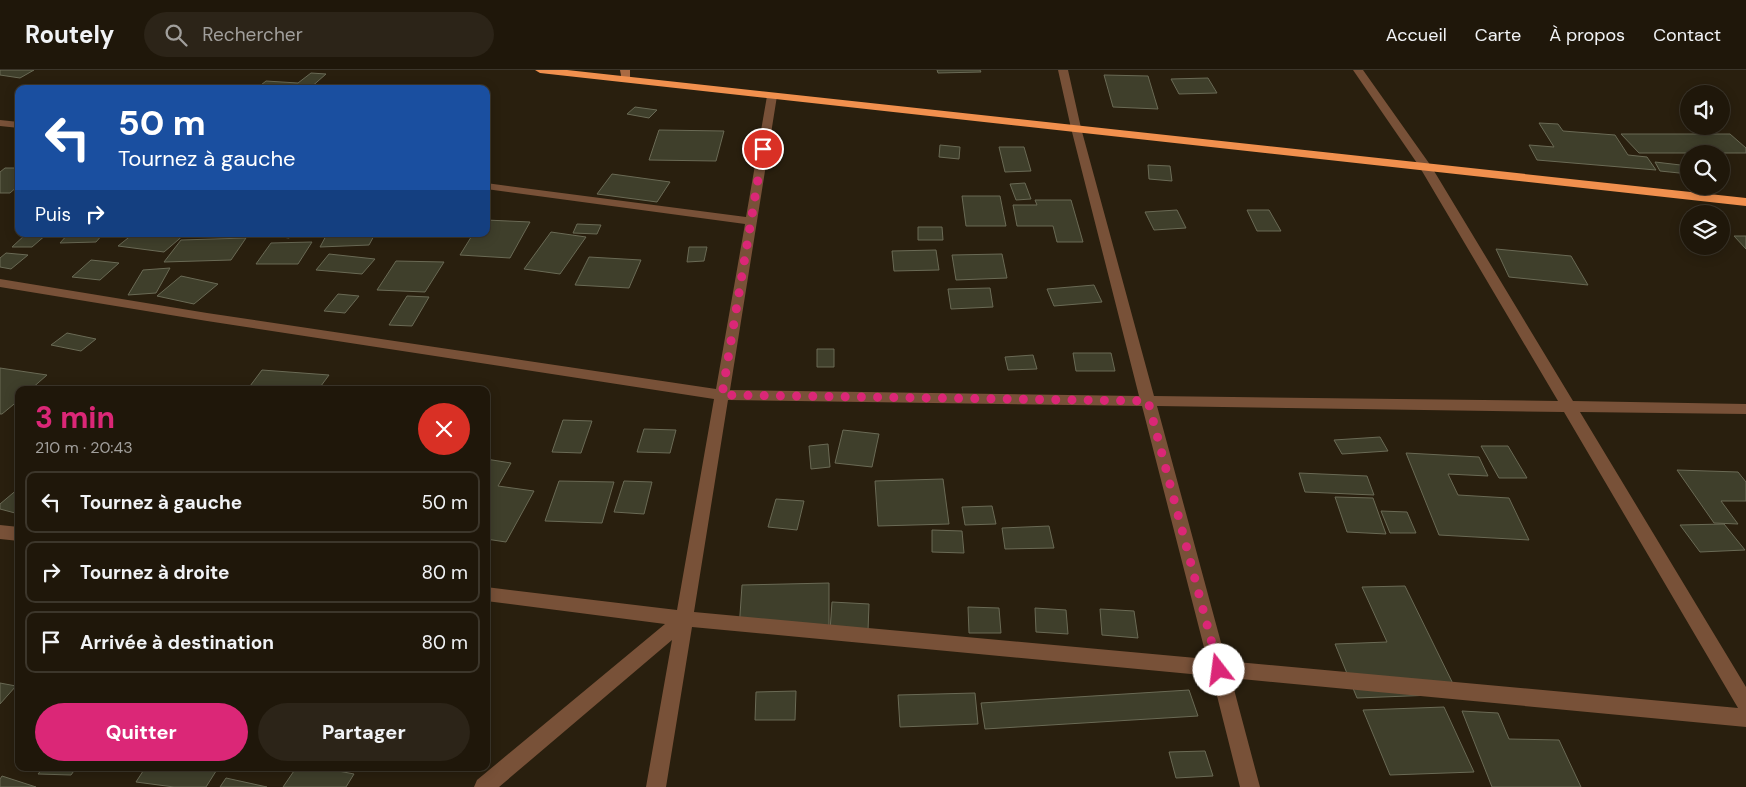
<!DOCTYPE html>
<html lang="fr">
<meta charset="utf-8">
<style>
:root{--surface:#1f170a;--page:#2c2418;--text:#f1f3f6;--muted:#a19f9c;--line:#3c362b;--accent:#db2777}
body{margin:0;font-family:"DM Sans",sans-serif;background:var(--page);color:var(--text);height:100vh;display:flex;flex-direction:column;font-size:19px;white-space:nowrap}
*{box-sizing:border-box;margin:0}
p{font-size:16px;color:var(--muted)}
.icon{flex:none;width:28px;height:28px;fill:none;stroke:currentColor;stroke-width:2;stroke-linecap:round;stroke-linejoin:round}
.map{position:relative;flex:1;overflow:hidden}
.drawer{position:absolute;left:15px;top:316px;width:475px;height:385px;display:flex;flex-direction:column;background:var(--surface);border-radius:10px;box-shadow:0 2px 12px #0003,0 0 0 1px var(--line)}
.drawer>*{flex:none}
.guide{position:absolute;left:15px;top:15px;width:475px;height:152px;border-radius:10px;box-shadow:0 2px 12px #0003,0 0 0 1px var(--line);background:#1a4fa0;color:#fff;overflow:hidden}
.controls{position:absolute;left:1680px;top:15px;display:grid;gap:10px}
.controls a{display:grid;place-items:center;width:50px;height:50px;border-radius:50%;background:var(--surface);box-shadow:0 2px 12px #0003,0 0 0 1px var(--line);font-size:25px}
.pin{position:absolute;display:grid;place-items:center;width:42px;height:42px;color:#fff;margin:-21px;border:2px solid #fff;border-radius:50%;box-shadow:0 1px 5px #0007}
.me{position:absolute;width:55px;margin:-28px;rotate:345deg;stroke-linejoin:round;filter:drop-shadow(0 0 4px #0008)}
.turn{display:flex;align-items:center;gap:18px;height:105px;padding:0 20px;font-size:22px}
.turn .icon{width:65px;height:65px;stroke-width:2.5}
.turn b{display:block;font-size:35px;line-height:42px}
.then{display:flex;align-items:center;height:48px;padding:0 20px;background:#0003;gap:10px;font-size:19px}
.round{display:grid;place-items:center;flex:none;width:52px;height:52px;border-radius:26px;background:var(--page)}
.head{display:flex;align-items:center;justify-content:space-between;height:85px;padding:0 20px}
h1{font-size:30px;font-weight:700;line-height:38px;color:var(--accent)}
.action{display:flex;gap:10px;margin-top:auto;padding:10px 20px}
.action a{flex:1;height:58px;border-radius:30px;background:var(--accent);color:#fff;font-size:20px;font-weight:700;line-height:58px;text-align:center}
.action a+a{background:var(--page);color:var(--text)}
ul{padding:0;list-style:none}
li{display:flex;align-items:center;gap:15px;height:62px;margin:0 10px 8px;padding:0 10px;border:2px solid var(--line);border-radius:10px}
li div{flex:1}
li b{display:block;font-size:19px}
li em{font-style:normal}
header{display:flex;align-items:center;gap:30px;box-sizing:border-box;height:70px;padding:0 25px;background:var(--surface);border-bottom:1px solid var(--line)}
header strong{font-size:24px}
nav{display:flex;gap:28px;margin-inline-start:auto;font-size:18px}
.search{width:350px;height:45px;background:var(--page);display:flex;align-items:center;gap:12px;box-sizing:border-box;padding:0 18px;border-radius:28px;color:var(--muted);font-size:19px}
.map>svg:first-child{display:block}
.building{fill:#3f3f2b;stroke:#6a6a55}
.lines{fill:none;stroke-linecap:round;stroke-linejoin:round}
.street{fill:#785138;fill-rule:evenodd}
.secondary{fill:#a96a42;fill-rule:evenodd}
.highway{fill:#f1904e;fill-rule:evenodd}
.route{stroke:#db2777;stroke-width:9;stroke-dasharray:0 16.2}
</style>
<header>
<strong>Routely</strong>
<div class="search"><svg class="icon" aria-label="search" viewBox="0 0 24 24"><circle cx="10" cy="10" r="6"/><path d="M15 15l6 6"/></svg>Rechercher</div>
<nav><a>Accueil</a><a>Carte</a><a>À propos</a><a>Contact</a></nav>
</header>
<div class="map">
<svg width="1746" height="717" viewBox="0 0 1746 717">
<rect width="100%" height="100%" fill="#291f0e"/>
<path class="building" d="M0,0h34l-14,8 -20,-3z
M937,0h43l1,2 -43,1z
M311,3l15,1 -17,15h-53l10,-8 32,2z
M1104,5l44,1 10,33 -45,-2z
M1208,8l9,15 -38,1 -8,-15z
M635,37l22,3 -8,8 -22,-4z
M1539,53l19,1 5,7 52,4 13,20 19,2 9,13 -119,-10 -8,-15 25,2z
M659,60l65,1 -8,30 -67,-1z
M1621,64h109l16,14v5h-107z
M940,75l20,2 -1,12 -20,-2z
M999,77h25l7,24 -26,1z
M1655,92l34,4v8l-29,-3z
M1148,95l22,1 2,15 -23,-2z
M5,98h14v17l-9,8h-10v-21z
M612,104l58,8 -13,20 -60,-8z
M1025,113l6,16 -15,1 -6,-16z
M962,126h38l6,30h-40z
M1035,130h36l12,42h-26l-4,-16h-36l-4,-21h24z
M1177,140l9,18 -32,2 -9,-18z
M1247,140h22l12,21h-24z
M486,150l44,2 -20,36 -50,-3 13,-21h13z
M577,154l24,1 -4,9 -24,-1z
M918,157h24l1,13h-25z
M551,162l35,5 -26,37 -36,-5z
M26,164h21l-15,13h-20z
M68,164h35l-7,8 -36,1z
M133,164h52l-21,18 -46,-6z
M262,164h32l-5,4z
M327,164h48l-6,11 -49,2z
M1734,166h12v13z
M246,168l-15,22 -67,2 17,-22z
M312,172l-14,22h-42l15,-21z
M689,177h18l-3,14 -17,1z
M1496,179l75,7 17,29 -79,-8z
M936,180l3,20 -45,1 -2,-20z
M6,183l22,2 -17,14 -11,-2v-9z
M329,184l46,5 -13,15 -46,-4z
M1002,184l5,24 -51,2 -4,-25z
M589,187l52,3 -12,28 -54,-3z
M91,190l28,3 -19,17 -28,-3z
M396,191l48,1 -19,30 -48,-2z
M170,198l-14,25 -28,2 15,-25z
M181,206l37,8 -24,20 -37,-8z
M1094,215l8,17 -48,4 -7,-17z
M990,218l3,19 -42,2 -3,-20z
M338,224l21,2 -14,17 -21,-2z
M407,226l22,1 -17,29 -23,-1z
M67,263l29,6 -15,12 -30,-6z
M817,279h17v18h-17z
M1073,283h38l4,18h-39z
M1033,285l4,14 -29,1 -3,-13z
M0,298l47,7 -17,15h-11v10l-17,14h-2z
M262,300l67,5 -11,15 -68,-4z
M163,316l33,4h-37z
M563,350l29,1 -11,32 -29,-1z
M644,359l32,1 -6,23 -33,-1z
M843,360l36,4 -7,33 -37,-4z
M1380,367l8,14 -46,3 -8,-14z
M828,374l2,23 -19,2 -2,-23z
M1481,376h27l19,32h-28z
M1406,383l73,4 9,19 -40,-2 10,21 51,3 20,42 -90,-5z
M486,389l25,4 -13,23 36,5 -28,51 -20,-3z
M1677,400l61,2 8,10v19h-25l17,23 -24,-1z
M1299,403l68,3 7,19 -69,-3z
M943,409l6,45 -71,2 -3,-45z
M559,411l55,1 -12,41 -57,-2z
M624,411l28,1 -8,32 -30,-2z
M19,418v22l-4,3 -15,-4v-5z
M1335,427l38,1 13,36 -39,-2z
M776,429l28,2 -7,29 -29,-3z
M992,436l4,18 -31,1 -3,-18z
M1381,441l26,1 9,21h-26z
M1724,454l21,26 -45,2 -20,-27z
M1049,456l5,22 -49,1 -3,-21z
M932,460l30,1 2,22 -32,-1z
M829,513v45l-90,2 3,-45z
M1405,516l53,108 -101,4 -22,-54 52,-2 -25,-55z
M832,532l37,2 -1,27h-38z
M968,537l31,1 2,25h-32z
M1035,538l31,2 2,24 -32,-2z
M1100,539l34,2 4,27 -36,-3z
M0,613l16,3 -16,18z
M1189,620l9,26 -213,13 -4,-26z
M796,621l-1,29h-40l1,-28z
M975,623l3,31 -78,3 -2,-32z
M1444,637l30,65 -84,3 -27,-65z
M1462,641l36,2 11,26 50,1 22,47h-89z
M1205,681l8,25 -37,2 -7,-26z
M43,698h33l-5,7 -33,-1z
M145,698h73l-12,19h-32l-38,-5z
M296,698h27l31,6 -8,13h-63z
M2,706l34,11h-36v-8z
M226,708l41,9h-47z"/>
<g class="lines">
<path class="street" d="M1058,0h10l13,58 73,268 404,5 -139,-235 -66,-96h10l68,96 142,235 173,3v10l-166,-2 166,275v40l-515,-49 29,109h-20l-28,-111 -520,-49 -26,160h-20l26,-147 -173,147h-25l3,-7 188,-156 -179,-23v-14l191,23 37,-211 -507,-78 -207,-34v-8l207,34 509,76 29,-165 -259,-35v-6l260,34 21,-121 5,-3 5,3 -47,294 409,6 -68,-268zM728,330l414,6 65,253 -513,-47zM1157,336l407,6 174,296 -512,-47z
M0,50l19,2v6l-19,-2z
M0,455l19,2v14l-19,-2z"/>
<path class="secondary" d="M620,0h10v11h-8z"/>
<path class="highway" d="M535,0h32l1179,128v8l-1206,-133z"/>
</g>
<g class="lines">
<path class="route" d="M763,79l-41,246 426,6 71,269"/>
</g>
</svg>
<div class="controls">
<a><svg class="icon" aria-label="sound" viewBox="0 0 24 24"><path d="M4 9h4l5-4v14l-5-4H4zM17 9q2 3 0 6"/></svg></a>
<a><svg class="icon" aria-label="search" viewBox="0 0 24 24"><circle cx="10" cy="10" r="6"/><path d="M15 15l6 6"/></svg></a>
<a><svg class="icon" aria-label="layers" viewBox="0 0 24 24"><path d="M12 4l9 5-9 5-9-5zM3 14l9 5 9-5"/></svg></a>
</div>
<div class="pin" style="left:763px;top:79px;background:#d93025"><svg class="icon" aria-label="arrive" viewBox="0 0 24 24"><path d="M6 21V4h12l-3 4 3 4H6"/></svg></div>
<svg class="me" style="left:1219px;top:600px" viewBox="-20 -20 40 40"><circle r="19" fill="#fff"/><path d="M0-13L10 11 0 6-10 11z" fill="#db2777"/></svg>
<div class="guide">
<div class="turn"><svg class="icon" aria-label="left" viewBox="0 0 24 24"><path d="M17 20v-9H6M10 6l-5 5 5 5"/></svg><div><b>50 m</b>Tournez à gauche</div></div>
<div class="then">Puis<svg class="icon" aria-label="right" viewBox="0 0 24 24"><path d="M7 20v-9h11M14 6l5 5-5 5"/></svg></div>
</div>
<section class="drawer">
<div class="head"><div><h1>3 min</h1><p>210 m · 20:43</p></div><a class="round" style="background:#d93025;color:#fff"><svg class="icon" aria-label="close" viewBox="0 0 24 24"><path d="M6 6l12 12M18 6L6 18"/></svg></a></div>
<ul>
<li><svg class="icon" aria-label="left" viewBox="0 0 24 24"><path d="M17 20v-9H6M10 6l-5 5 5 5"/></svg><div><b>Tournez à gauche</b></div><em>50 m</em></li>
<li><svg class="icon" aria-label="right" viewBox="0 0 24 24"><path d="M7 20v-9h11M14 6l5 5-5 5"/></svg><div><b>Tournez à droite</b></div><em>80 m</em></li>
<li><svg class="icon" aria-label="arrive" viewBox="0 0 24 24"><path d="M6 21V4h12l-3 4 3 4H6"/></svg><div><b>Arrivée à destination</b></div><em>80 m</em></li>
</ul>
<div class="action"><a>Quitter</a><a>Partager</a></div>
</section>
</div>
